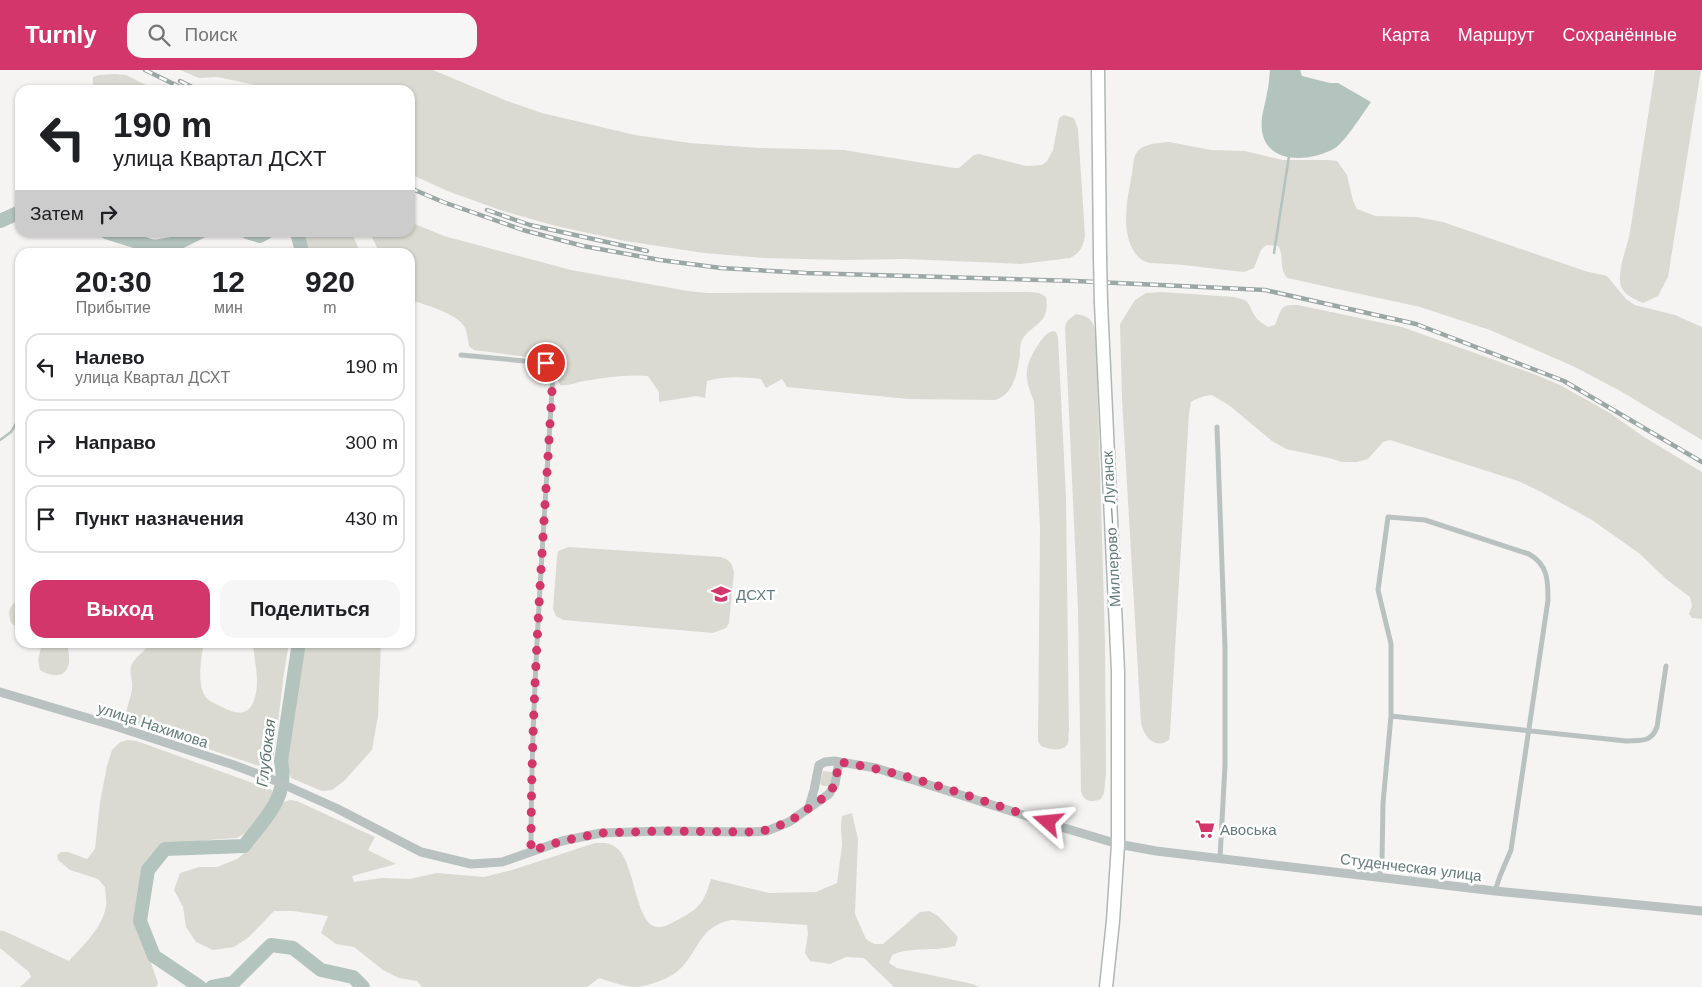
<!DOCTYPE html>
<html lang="ru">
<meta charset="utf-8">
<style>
:root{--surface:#fff;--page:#f6f6f6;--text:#202124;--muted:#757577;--line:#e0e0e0;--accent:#d2366a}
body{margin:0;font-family:Arial,sans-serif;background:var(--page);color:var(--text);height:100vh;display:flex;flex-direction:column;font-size:19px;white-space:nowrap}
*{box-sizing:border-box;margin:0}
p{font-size:16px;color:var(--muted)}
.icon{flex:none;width:28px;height:28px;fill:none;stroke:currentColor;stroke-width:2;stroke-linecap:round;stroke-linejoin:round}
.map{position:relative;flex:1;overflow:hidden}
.panel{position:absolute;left:15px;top:178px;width:400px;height:400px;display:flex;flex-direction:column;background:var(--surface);border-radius:15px;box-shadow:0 1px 4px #0004}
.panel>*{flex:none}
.top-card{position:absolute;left:15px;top:15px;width:400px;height:152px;border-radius:15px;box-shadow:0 1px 4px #0004;background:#fff;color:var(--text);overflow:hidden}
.pin{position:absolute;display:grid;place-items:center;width:42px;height:42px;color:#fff;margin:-21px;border:2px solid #fff;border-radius:50%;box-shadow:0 1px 5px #0007}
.me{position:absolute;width:55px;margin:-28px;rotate:288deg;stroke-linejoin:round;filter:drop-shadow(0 0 4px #0008)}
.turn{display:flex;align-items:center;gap:18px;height:105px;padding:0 15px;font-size:22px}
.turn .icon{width:65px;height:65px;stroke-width:2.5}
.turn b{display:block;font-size:35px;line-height:42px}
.then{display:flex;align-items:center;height:48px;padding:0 15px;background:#0003;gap:10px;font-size:19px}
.eta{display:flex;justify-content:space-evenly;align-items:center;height:85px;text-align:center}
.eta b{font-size:30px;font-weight:700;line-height:35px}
.action{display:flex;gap:10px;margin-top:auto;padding:10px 15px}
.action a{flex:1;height:58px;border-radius:15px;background:var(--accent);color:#fff;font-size:20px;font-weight:700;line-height:58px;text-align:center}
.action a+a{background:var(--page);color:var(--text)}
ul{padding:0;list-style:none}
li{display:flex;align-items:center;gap:15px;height:68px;margin:0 10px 8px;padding:0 5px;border:2px solid var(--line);border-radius:15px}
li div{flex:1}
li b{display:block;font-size:19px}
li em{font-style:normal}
header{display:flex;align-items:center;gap:30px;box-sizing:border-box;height:70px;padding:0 25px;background:var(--accent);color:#fff}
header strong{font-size:24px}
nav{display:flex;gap:28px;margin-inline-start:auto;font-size:18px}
.search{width:350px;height:45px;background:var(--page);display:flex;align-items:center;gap:12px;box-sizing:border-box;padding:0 18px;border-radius:15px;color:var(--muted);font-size:19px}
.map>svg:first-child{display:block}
.green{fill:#dadad2}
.water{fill:#b3c3be}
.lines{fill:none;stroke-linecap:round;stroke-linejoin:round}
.stream{stroke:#b3c3be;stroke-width:2.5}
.river{stroke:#b3c3be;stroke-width:14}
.primary-casing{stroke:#aeb7b6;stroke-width:15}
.minor{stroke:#bac2c1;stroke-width:5}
.tertiary{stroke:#bac2c1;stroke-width:9}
.primary{stroke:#fff;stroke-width:12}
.rail-casing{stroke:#9ba7a5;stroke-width:4.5}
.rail{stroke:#fff;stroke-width:2.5;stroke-dasharray:8;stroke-linecap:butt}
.primary-bridge-casing{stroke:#aeb7b6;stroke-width:15;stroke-linecap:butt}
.primary-bridge{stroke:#fff;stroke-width:12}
.route{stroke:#d2366a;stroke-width:9;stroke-dasharray:0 16.2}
.labels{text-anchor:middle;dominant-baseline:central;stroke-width:5;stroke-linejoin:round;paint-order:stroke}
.street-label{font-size:15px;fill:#637b79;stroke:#fff}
.poi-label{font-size:15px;fill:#637b79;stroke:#fff;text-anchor:start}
.water-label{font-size:16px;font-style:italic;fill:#5e7670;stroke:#fff}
</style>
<header>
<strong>Turnly</strong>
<div class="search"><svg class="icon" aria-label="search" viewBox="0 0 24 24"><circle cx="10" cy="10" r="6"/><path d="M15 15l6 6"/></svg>Поиск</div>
<nav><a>Карта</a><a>Маршрут</a><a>Сохранённые</a></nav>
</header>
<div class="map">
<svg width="1702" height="917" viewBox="0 0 1702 917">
<rect width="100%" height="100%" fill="#f6f4f3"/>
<path class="green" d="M180,0h253l74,31 35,12 93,22 55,8 69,5 85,2 110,18h5l15,-13 5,-1 47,12 16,-1 5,-4 6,-11 6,-32 5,-3 10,3 4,11 7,107c-2,11 -5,17 -15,22l-49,6 -116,-5 -61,1 -80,-2 -60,-5 -79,-12 -69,-15 -53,-15 -53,-19 -40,-18v-84h-144l-6,-4 -33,-7 -10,-2 -18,1z
M1655,0h46l-33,207 -10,19 -15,7c-11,-5 -22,-9 -23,-22 -1,-16 7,-33 10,-49 8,-54 17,-108 25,-162z
M115,4l11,1 30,15h-60l-3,-3v-10l6,-2z
M1169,72l42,8 34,1 38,9h45l9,1 10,14 6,26 4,8 8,3 10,4 42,1 26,5 142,49 22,5 19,23 9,6 40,10 27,12v113l-80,-48 -47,-25 -85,-37 -70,-23 -133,-29c-9,-12 -2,-21 -9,-32l-12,-1 -5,5 -7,18 -10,4c-25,-2 -50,-7 -76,-8 -8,-1 -19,1 -26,-4 -24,-18 -15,-61 -10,-86 1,-6 1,-17 5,-22 7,-9 22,-9 32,-10z
M410,152l34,14 127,34 117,21 19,2 322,-1 10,1 7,4c5,31 -18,26 -25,46 -1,3 -1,8 -1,12 -3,18 -6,39 -25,45l-87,-1 -121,-12 -5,-8 -16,9 -5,-9c-18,-2 -36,-3 -54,2l-2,17 -9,-2 -37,6v-10l-11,-16c-19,-2 -49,2 -69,6 -7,2 -12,4 -19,3l-2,-5v-17l-8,-3 -76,-10 -5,-4c-1,-6 -2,-15 -5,-20 -7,-12 -40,-22 -54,-26v-48h-31l-9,-19 40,-1z
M304,163h48l8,19h-55l-2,-6z
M1162,222l72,5c18,4 13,6 21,19 3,5 9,8 13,11l7,-2c7,-16 4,-21 23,-20l104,22 132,47 26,11 50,28 34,24 58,35v147l-10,-1 -3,-4 3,-8 -2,-9 -24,-18 -26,-25 -48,-34 -51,-28 -23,-11 -128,-41 -7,2 -15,17 -11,3h-15l-13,-4 -43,-9 -14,-8 -42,-35 -18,-11c-9,1 -14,3 -21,7l-2,11 -19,321 -1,6c-14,10 -25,-3 -28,-17l-19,-324 -2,-75 15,-24 11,-7z
M1076,244c14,2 18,7 20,21l9,305 1,134 -2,19 -3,6c-10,4 -17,3 -20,-8l-3,-181 -13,-283 2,-6z
M1053,261l3,1 2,5 8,160 3,234c-1,3 0,9 -1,12 -4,10 -20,6 -27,3l-3,-5 2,-212 -6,-128c-9,-22 -11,-32 2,-53 5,-7 8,-14 17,-17z
M569,477l152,10c9,3 11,6 13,15l-5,51 -3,5 -13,5 -150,-13 -7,-4 -3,-7 4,-52 1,-6z
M20,528v31l-9,-6c-4,-13 -2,-16 9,-25z
M304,572l77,1 -3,73 -6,34 -28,31 -12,9 -10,1 -31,-13 -3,-10 -1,-18z
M42,573h25c1,6 3,14 2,20 -3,16 -18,14 -29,7l-2,-10z
M150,573h54c-3,13 -7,41 1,53 3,5 9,7 13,9 15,8 31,15 37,-8 5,-18 -1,-36 -2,-54h36l-5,30 -10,82 -5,10 -7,2 -122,-41 -14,-8c0,-13 6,-21 6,-31 1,-9 -4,-15 0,-23 5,-9 14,-13 18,-21z
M128,670l9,1 135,49 2,4 -2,7 -11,16 -14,15 -10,6 -28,2 -46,8 -11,10 -11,18 -5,45 2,14 12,25 8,23 -2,4h-136l11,-10 -2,-5 -29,-24v-17h4l65,30c14,-16 33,-32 37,-55 1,-6 -1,-13 -1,-19l-7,-8 -28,-9 -12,-10 -1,-5 4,-3h7l19,7 8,-10 5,-47 7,-36 5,-16 8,-8z
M823,701l10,1 -1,12 -3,2h-6l-3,-2z
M290,730l7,1 78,36 -7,13 28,14 -44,12 2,6 28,-4 28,1 27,-6 47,4 28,-7 83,-27c6,0 13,-1 19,3 22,12 20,80 44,81 7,1 15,-5 21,-8 22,-11 25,-18 32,-40l58,14 47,-1 21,-9 5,-38 -1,-19 1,-10 10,-3 6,26 -3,75 11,25 8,5h9l37,-32 9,-1 9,5 20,21 -3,9c-20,6 -43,0 -63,9l-3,8 8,5 76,16 6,3h-85l-30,-29 -18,-1 -16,7 -20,-3 -5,-8 3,-19 -1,-9 -76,-5c-32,7 -31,29 -51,49 -10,10 -29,16 -43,18 -12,0 -26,-5 -38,-9l-12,9h-165l-5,-6 -18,-3 -16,-8 -29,-23 -18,-3 -15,-11 7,-17 -35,-5h-19l-25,26 -15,10 -21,3 -17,-8 -10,-15 -3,-20 -9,-17 6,-17 19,-6h18l20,-8 17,-14 27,-42z"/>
<path class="water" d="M1270,0h30l2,6 28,7h8l33,19c-7,10 -27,41 -36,46 -23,14 -68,17 -73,-17 -2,-13 3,-25 5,-38 2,-7 2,-15 3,-23z"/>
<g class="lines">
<path class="stream" d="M149,182l5,-5
M1274,183l15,-97
M0,370l11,-8 9,-15"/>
<path class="river" d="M0,151l20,-9
M106,162l48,15 24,-4 22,-11
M247,162l13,4 7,-4
M297,162l5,20
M200,917l-46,-31 -14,-35 8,-51 17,-21 79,-3c21,-28 45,-48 37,-85l18,-119
M212,917l21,-4 38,-38 22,3 28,22 32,7 10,10"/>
<defs>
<path id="primary" d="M1098,0l2,187
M1101,233l17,368v173l-5,77 -7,66"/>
</defs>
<use href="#primary" class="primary-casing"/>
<path class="minor" d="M461,285l85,8 6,3 1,7c-9,159 -22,319 -22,478
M1217,357l8,220v118l-5,93
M1391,646l235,25c15,-1 25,2 31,-14l9,-61
M1379,808l3,-18 1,-57 8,-87v-72l-13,-54 10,-73 37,3 104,34c19,11 19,26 19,46l-37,250 -11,26 -5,15"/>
<path class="tertiary" d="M0,622l115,34 119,39 37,14 65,29 85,44 50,12 31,-2 60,-21 39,-8 62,-2 85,1 19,-1 22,-9 40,-28 6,-10 4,-22
M809,737l5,-17 5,-25 6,-3 9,-1 42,7 185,59 57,17 38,7 339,40 207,20"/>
<use href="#primary" class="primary"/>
<defs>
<path id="rail" d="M145,0l41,20
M180,11l18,9
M410,118l33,14 80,28 60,16 77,14 61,8 85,5 269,8 190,9 151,34 148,57 138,81
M487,140l43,15 117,26"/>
</defs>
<use href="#rail" class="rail-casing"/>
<use href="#rail" class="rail"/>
<defs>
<path id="primary-bridge" d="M1100,187l1,46"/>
</defs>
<use href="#primary-bridge" class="primary-bridge-casing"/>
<use href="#primary-bridge" class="primary-bridge"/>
</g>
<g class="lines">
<path class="route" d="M546,293l6,3 1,7c-9,159 -22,319 -22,478l31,-10 39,-8 62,-2 85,1 19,-2 22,-8 40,-28 6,-10 4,-22c70,10 141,39 209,60"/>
</g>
<defs>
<symbol id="university-bare" viewBox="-9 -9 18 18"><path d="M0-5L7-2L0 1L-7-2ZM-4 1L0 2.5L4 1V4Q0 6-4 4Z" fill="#d2366a" stroke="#fff" stroke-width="2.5" paint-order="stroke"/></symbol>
<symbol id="supermarket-bare" viewBox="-9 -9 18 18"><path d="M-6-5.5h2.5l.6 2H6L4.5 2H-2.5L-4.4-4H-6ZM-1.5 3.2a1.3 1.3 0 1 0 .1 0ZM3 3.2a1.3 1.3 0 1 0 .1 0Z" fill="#d2366a" stroke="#fff" stroke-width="2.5" paint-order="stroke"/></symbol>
</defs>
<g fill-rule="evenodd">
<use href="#university-bare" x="707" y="510" width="28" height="28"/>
<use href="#supermarket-bare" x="1191" y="745" width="28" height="28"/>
</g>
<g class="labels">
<g class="street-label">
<text transform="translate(1111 459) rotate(-93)">Миллерово — Луганск</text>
<text transform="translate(153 655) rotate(18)">улица Нахимова</text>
<text transform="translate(1411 797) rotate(7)">Студенческая улица</text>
</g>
<g class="poi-label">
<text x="736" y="524">ДСХТ</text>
<text x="1220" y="759">Авоська</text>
</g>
<g class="water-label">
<text transform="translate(266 683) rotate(-83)">Глубокая</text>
</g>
</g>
</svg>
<div class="pin" style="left:546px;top:293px;background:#d93025"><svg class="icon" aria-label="arrive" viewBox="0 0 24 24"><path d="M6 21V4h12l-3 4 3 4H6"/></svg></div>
<svg class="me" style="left:1048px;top:752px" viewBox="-20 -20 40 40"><path d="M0-17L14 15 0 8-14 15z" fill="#d2366a" stroke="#fff" stroke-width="4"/></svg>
<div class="top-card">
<div class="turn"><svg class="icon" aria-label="left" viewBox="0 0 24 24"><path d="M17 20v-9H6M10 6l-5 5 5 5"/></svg><div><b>190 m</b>улица Квартал ДСХТ</div></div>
<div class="then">Затем<svg class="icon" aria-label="right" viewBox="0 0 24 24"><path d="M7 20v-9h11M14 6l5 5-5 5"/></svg></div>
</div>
<section class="panel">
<div class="eta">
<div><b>20:30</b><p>Прибытие</p></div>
<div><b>12</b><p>мин</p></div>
<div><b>920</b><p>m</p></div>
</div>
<ul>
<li><svg class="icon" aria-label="left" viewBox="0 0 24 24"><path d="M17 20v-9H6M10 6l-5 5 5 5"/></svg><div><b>Налево</b><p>улица Квартал ДСХТ</p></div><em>190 m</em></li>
<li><svg class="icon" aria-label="right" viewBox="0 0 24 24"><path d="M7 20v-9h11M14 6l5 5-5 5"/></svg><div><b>Направо</b></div><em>300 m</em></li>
<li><svg class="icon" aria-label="arrive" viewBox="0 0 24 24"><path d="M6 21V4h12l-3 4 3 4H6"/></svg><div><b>Пункт назначения</b></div><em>430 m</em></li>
</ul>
<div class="action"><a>Выход</a><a>Поделиться</a></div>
</section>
</div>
